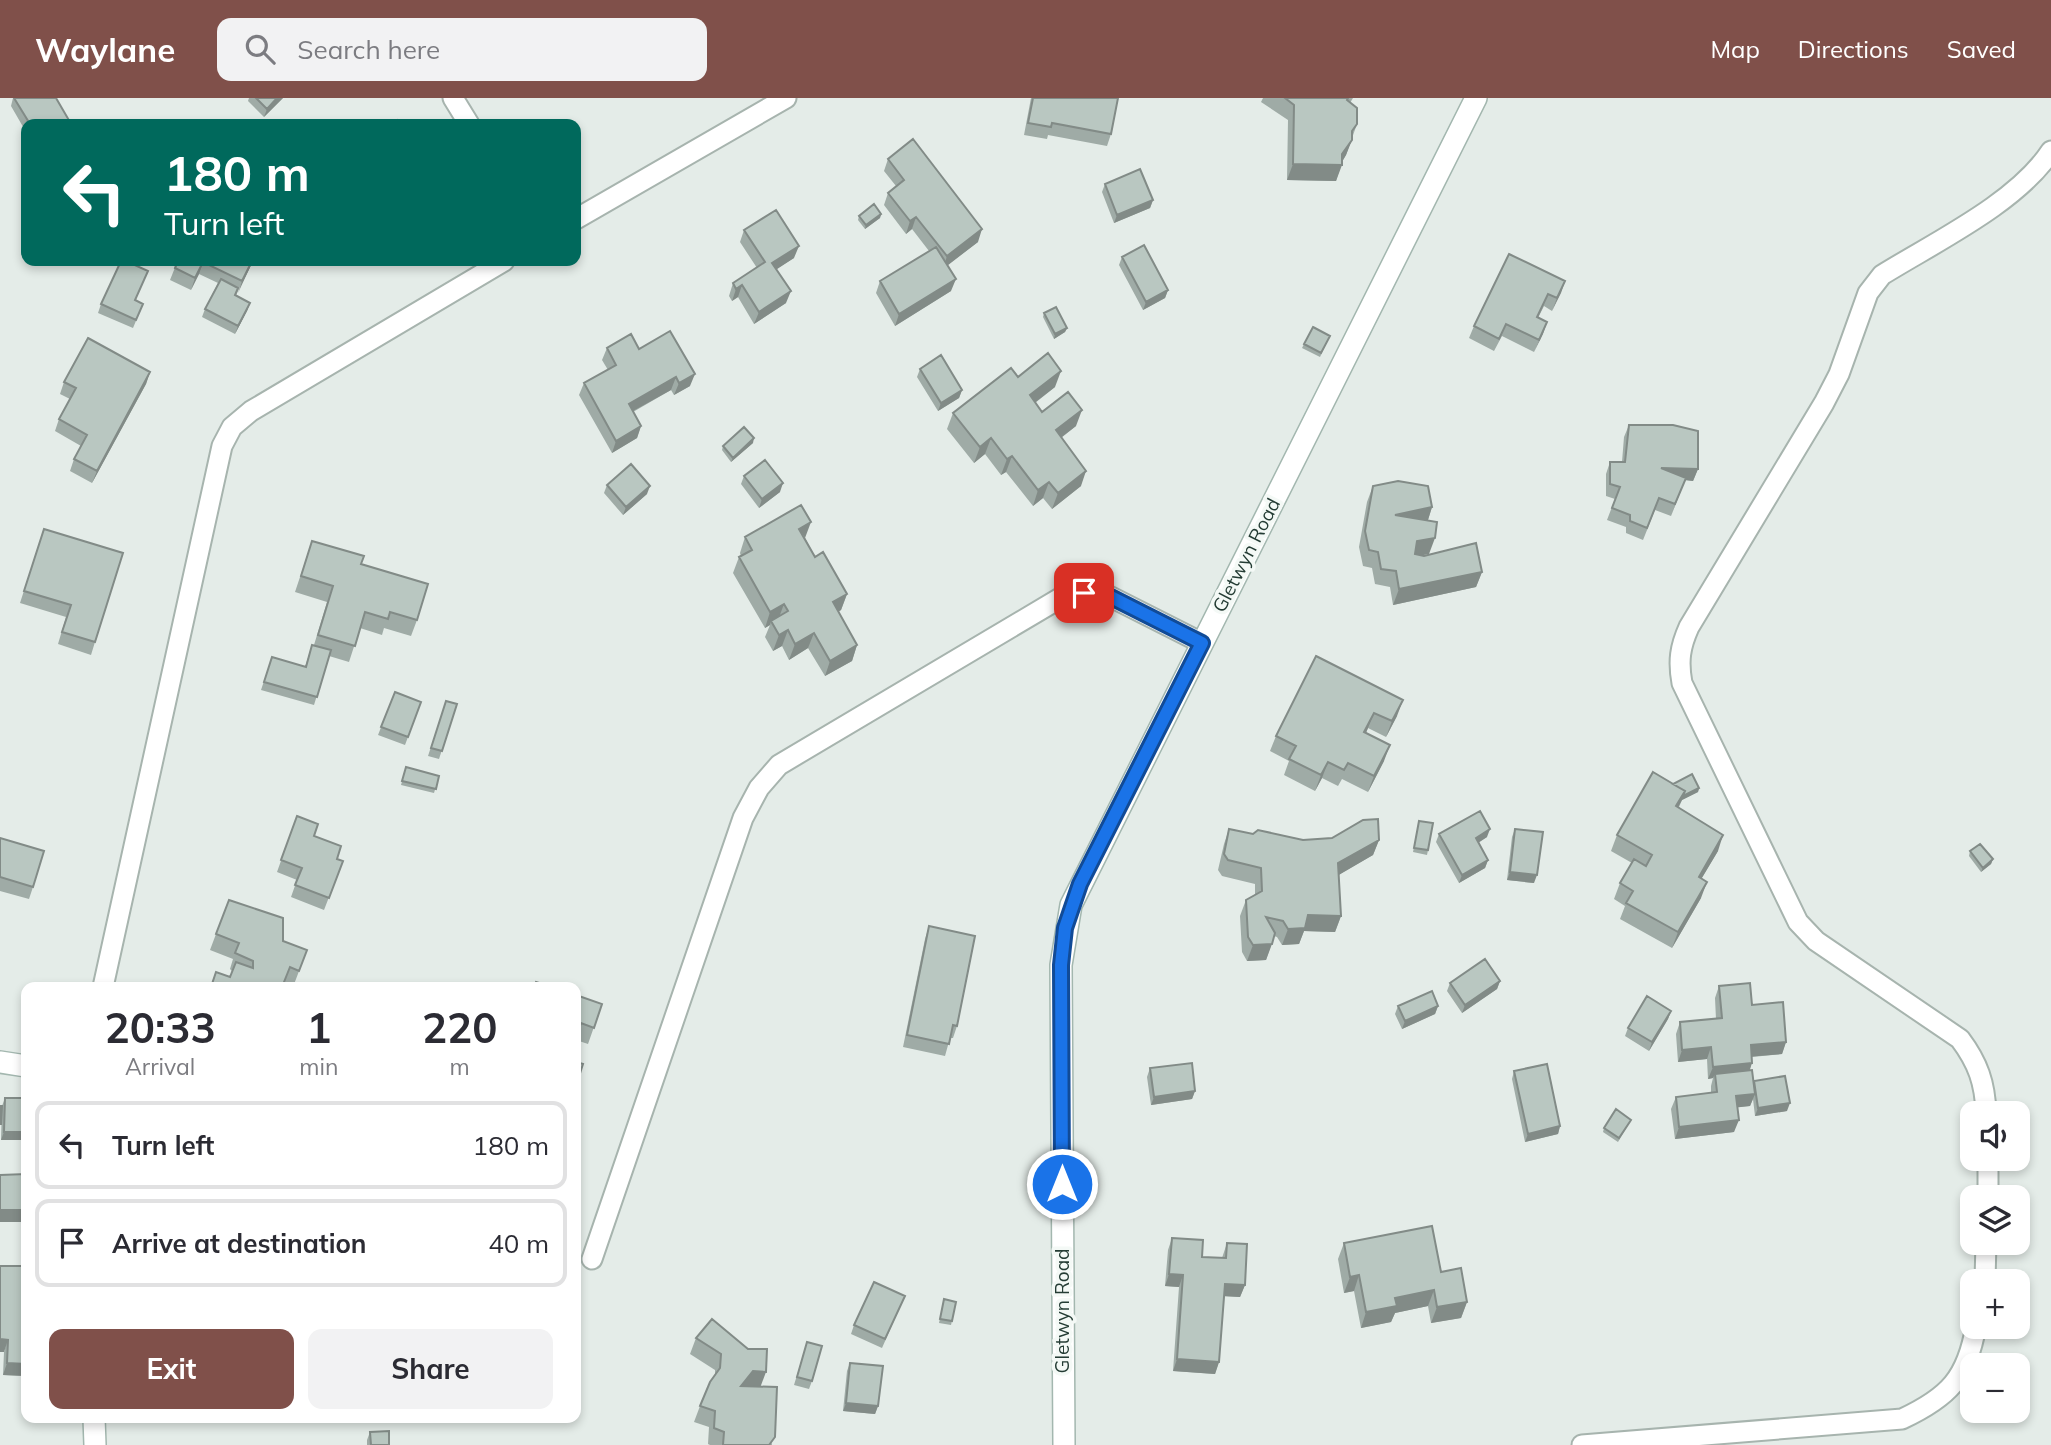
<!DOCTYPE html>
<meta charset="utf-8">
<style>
:root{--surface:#fff;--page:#f2f2f3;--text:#2b2b33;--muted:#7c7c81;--line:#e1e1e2;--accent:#80504a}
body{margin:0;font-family:Mulish,sans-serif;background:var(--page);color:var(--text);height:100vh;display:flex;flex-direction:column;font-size:26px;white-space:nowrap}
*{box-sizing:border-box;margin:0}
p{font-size:23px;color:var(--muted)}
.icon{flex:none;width:38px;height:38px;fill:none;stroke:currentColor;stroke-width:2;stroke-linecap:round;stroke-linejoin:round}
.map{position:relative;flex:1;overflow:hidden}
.sheet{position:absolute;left:21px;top:884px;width:560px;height:441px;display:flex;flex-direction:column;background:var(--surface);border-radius:14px;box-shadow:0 4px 10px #0003}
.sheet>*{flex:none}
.banner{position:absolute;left:21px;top:21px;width:560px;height:147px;border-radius:14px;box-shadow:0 4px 10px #0003;background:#00695c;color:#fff;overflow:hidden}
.tools{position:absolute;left:1960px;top:1003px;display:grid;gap:14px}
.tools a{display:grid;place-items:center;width:70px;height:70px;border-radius:14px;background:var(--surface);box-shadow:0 4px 10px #0003;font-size:35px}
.pin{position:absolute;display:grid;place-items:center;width:60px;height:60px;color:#fff;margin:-30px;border-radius:14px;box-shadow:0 4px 10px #0006}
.me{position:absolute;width:77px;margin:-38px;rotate:0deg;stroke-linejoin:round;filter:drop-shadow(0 0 5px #0008)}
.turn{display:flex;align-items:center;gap:24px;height:147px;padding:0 28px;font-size:32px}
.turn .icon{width:91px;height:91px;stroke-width:2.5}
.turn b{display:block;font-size:49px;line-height:60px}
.eta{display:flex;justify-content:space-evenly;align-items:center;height:119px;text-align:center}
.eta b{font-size:42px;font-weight:700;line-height:49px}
.button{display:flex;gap:14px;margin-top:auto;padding:14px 28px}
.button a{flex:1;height:80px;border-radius:14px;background:var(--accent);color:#fff;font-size:28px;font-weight:700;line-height:80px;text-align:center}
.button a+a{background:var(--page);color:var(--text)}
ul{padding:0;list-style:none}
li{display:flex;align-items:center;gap:21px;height:88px;margin:0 14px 10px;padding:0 14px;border:4px solid var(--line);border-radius:14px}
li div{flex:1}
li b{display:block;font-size:26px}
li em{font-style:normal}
header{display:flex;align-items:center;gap:42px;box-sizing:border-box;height:98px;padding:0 35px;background:var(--accent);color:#fff}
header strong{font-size:33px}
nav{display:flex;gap:38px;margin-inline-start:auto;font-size:24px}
.search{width:490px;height:63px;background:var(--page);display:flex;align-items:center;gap:18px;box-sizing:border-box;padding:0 24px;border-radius:14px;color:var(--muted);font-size:26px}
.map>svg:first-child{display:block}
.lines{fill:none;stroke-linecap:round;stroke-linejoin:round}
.street-casing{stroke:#a7b4ae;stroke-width:23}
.secondary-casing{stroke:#a3b7af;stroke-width:24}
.street{stroke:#fff;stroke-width:19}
.secondary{stroke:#fff;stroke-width:21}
.wall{fill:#9faba6}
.shaded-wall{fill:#828b87}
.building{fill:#b9c7c1;stroke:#828b87;stroke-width:2}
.route-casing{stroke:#114b97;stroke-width:18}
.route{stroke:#1a73e8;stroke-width:12}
.labels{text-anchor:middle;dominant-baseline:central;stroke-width:7;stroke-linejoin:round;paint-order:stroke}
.street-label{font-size:19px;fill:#243c34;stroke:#f4f9f6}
</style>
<header>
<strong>Waylane</strong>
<div class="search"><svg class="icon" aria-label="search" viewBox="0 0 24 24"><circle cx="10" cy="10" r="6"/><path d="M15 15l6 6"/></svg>Search here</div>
<nav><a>Map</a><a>Directions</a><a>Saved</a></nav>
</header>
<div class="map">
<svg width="2051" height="1347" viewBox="0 0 2051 1347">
<rect width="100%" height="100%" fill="#e4ece8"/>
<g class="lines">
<defs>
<path id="street" d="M453,0l16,26
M576,121l210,-121
M103,889l119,-541 10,-19 19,-16 253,-150
M1986,1015c-1,-30 -8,-50 -26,-74l-144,-98 -18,-19 -116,-239c-4,-22 -2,-36 7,-56l135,-224 15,-29 29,-81 14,-18c53,-33 135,-72 169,-124
M1988,1060v39
M592,1161l151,-441 16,-30 20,-23 283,-168 22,-4 23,2 95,48
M1985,1183l1,-39
M1582,1347l320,-26c47,-22 65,-41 74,-93"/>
<path id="secondary" d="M0,964l26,4
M94,1320l1,27
M1064,1347l-3,-480 10,-60 405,-807"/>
</defs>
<use href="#street" class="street-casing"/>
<use href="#secondary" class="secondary-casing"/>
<use href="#street" class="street"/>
<use href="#secondary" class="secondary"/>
</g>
<path class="wall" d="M13,0l57,24 -1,2h-43v8l-15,-26z
M249,0h34l-19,19 -16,-16z
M1031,0h64l16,36 -4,12 -59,-11 -1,4 -23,-4z
M1263,0h90l-3,5 7,21 -11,31 -4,7 -6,19 -49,-1 1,-60 -27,-18z
M888,61l90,83 -31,23 4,26 -56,35 -19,-33 4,-12 49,-30 -17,-22 -6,5 -22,-29 4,-12 8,-7 -12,-15z
M1105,86l48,16 -3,8 -36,15 -12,-31z
M881,116l-1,4 -15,11 -7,-9 1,-4z
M744,132l50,28 -18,11 10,34 -32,21 -16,-27 -6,4 -3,-5 4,-13 24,-15 -17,-26z
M1122,159l46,33 -3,8 -22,12 -24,-45z
M167,163h86l-17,34 14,8 -3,8 -12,23 -33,-17 3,-8 13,-26 -19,-9 -8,16 -21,-10 6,-15z
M148,173l-13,29 8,4 -10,24 -35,-15 3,-9z
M1565,183l-13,30 -8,-5 -6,12 9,4 -13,30 -32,-16 -8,15 -25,-13 5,-12z
M1044,215l23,15 -2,4 -11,7 -11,-22z
M1330,238l-10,21 -18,-9 2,-4z
M607,250l32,1 51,37 -16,9 -3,-5 -38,22 8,14 -4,12 -25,15 -33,-58 5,-12 24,-13 -6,-10z
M920,271l42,21 -3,8 -21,13 -21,-34z
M150,274l-4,12 -54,99 -22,-12 4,-12 7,-13 -26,-15 4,-12 11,-20 -10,-5 4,-12z
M1018,279l37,10 -20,16 7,9 34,14 -15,12 20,48 -29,23 -9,-11 -10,8 -27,-34 -5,3 -16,-21 -11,9 -27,-34 6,-16z
M1629,327l69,44 -5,12 -8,-1 -14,36 -16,-6 -12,30 -17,-7v-6l-19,-7 8,-21 -9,-3v-22l4,-12h12l2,-25z
M753,345l-22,19 -9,-12 1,-4z
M744,378l36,16 -21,16 -18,-24z
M607,387l40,9 -24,21 -19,-22z
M1373,388l59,21 -4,13 1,34 -9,1 62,17 -6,15 -83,18 -3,-18 -15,-3 -3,-16 -9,-2 -4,-19 8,-45z
M745,439l60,1 10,19 32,37 -6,16 -3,2 19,33 -5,16 -27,15 -17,-28 -19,12 -7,-14 -9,5 -8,-14 5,-12 -5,3 -32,-55 6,-16 2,-1 -1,-3z
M40,443l55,101 -4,13 -33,-11 8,-27 -46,-14z
M312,443l49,23 56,56 -6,16 -27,-8 -2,7 -22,-7 -11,34 -20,-6 -15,49 -53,-15 11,-33 33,10 7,-22h2l13,-43 -32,-10z
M1316,558l81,60 -11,21 -18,-9 -2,5 18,28 -16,31 -26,-13 -4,7 -16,-8 -7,13 -31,-16 5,-14 -19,-10 6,-15z
M395,594l26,10 -16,43 -27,-10z
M446,603l11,3 -18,55 -11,-3z
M406,669l33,9 -5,17 -33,-8z
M1673,686l26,4 -1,4 -16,8 -3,7 39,44 -17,28v19l-29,50 -52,-29 5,-13 -11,-7 6,-16 12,-20 -21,-12 6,-16z
M297,718l17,20 23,23 6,2 -19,49 -33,-13 6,-17 -20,-8z
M1419,723l9,29 -1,5 -14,-3z
M1229,731l24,5 50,6h76l-6,15 -35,20 3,41 -6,16 -31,-1 -5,13 -17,1 -5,-8 -3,-1 -8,24 -19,1 -5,-9 -2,-36 6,-16 9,-5v-11l-33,-8 -4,-6 6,-26z
M1515,731l19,54 -27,-3 5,-43z
M1439,736l48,3 -9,6 10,17 -3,8 -26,15 -23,-41z
M0,740l33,49 -4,12 -29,-8z
M1970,753l23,8 -2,5 -10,8 -12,-16z
M929,828l28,100 -4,12h-3l-5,18 -42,-9 22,-108z
M216,836l67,7 24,9 -14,37 -9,-4 -2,4h-72l6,-15 14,5 2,-6 -2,-2 3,-10 -23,-9z
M1500,883l-3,8 -35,24 -15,-22 3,-8z
M1719,888l33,19 34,37 -4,12 -30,3 -2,13 4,12 33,29 -32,5 -2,-17 -3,7 -13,1 -3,25 -59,7 -4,-30 5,-12 35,-4v-7l2,-8 -5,1 -1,-20 -29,3 -2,-28 4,-12 36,-3 -1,-21z
M576,897l26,9 -14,40 -12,-4z
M1398,908h40l-3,8 -33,15 -7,-15z
M1671,913l-3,8 -19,32 -24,-15 3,-8z
M1150,970l45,23 -3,8 -41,6 -4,-28z
M1514,973l46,55 -2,8 -33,8 -13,-63z
M5,1000l21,34 -3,8h-22l1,-34z
M1631,1022l-13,22 -15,-10 1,-4z
M1172,1140l30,19 20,1 5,-15 18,42 -5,12 -16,-1 -5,66 -4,12 -42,-3 6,-84 -14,-1 3,-36z
M1344,1145l97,29 26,30 -6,16 -30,5 -3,-17 -33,7 -4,9 -30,6 -7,-37 -10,2 -6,-34z
M26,1168v110l-23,-1 1,-23z
M905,1198l-23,52 -31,-14 3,-9z
M944,1201l8,22 -1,4 -12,-2z
M712,1221l48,67 12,59h-62l-2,-1 1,-17 -15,-5 6,-16 15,-31v-5l-25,-16 6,-16z
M807,1244l5,39 -3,8 -15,-4z
M850,1265l28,43 -3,8 -32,-3 4,-40z
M370,1334l19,13h-22v-5z"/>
<path class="shaded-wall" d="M277,0h6l-19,19 3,-8z
M1352,42l-6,15 -6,10h2l-6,16 -49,-1 6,-16 49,-10z
M1153,102l-3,8 -36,15 3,-8z
M881,116l-1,4 -15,11 1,-4z
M916,119l-4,12 -6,5 4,-13z
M982,131l-4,13 -35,27 4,-13z
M799,148l-5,12 -26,17 4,-12z
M252,163h1l-15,32 4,-12z
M203,164l-4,12 -8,16 4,-12z
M956,181l-5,12 -56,35 4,-12z
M1565,183l-4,12 -9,18 5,-13z
M742,187l-4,12 -6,4 4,-12z
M1168,192l-3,8 -22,12 3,-8z
M791,193l-5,12 -32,21 5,-12z
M250,205l-3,8 -12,23 3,-8z
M1547,224l-4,12 -9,18 5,-12z
M1067,230l-2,4 -11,7 1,-5z
M1061,273l-6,16 -31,24 6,-16z
M150,274l-4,12 -54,99 5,-12z
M695,276l-5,12 -16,9 5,-12z
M676,279l-5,13 -47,26 5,-12z
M962,292l-3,8 -21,13 3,-8z
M1082,312l-6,16 -26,20 6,-16z
M641,328l-4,12 -25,15 4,-12z
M754,340l-1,5 -22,19 2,-4z
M991,340l-6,16 -11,9 6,-16z
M1012,358l-6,16 -5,3 6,-16z
M1661,370l37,1 -5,12 -8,-1 -14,36 13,-36z
M1086,373l-5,15 -29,23 6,-16z
M1049,384l-6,16 -10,8 5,-16z
M783,385l-3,9 -21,16 3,-9z
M650,388l-3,8 -24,21 3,-8z
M1432,409l-5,16 -32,-8z
M811,424l-6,16 -6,-9z
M1435,440l-6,16 -17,3 5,-16z
M1482,474l-6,15 -83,18 6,-16z
M847,496l-6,16 -14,8 6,-16z
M784,506l-6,16 -7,1 -1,4 -5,3 5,-16z
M788,532l-6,16 -9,5 6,-16z
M814,535l-6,15 -19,12 6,-16z
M857,547l-5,16 -27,15 5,-15z
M1403,602l-6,16 -11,21 6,-16z
M1374,615l-6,15 -9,20 5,-16z
M1390,647l-6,16 -16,31 6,-16z
M1328,664l-6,16 -7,13 6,-16z
M1699,690l-1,4 -16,8 -12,22 6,-16 9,-15z
M1490,731l-3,8 -14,9 3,-8z
M1723,737l-5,16 -25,42 6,-16z
M1379,742l-6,15 -41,24 6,-16z
M1993,761l-2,5 -10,8 2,-4z
M1488,762l-3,8 -26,15 3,-8z
M1510,774l27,3 -3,8 -27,-3z
M1707,784l-6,16 -29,50 6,-16z
M1308,817l33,1 -6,16 -31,-1 -5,13 -17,1 6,-16z
M1272,846l-6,16 -19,1 6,-16z
M1500,883l-3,8 -35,24 3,-8z
M1438,908l-3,8 -33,15 3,-8z
M1671,913l-3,8 -19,32 3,-9z
M1786,944l-4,12 -36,3 5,-12z
M1711,949l-4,12 -29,3 4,-12z
M1752,965l-4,12 -33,-1 -2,4 -5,1 5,-12z
M1195,993l-3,8 -41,6 3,-8z
M1755,996l-5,12 -18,2 4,-12z
M1790,1005l-3,8 -32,5 3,-8z
M1739,1022l-5,12 -59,7 4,-12z
M1560,1028l-2,8 -33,8 3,-8z
M4,1034h22l-3,8h-22z
M0,1112h26v12h-26z
M1169,1176l14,1 -4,12 -14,-1z
M1359,1177l-5,16 -10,2 6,-16z
M1225,1186l20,1 -5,12 -19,-1z
M1434,1192l-6,16 -33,7 -4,9 -30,6 5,-16 29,-14z
M1467,1204l-6,16 -30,5 6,-16z
M0,1241l8,1 -4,12h-4z
M1177,1261l42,3 -4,12 -42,-3z
M7,1265l19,1v12l-23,-1z
M753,1273l13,1 -6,16 -19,-2z
M846,1305l32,3 -3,8 -32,-3z"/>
<path class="building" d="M14,0h42l14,24 -4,2h-36z
M256,0h21l-10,11z
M1033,0h85l-7,36 -59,-11 -1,4 -23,-4z
M1285,0h63l-1,2 10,8v16l-5,7v9l-10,14v11l-49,-1 1,-59z
M397,22l3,4h-10z
M913,41l69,90 -35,27 -31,-39 -6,4 -22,-28 16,-13 -16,-21z
M1140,71l13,31 -36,15 -12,-31z
M874,106l7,10 -15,11 -7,-9z
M776,112l23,36 -27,17 19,28 -32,21 -17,-27 -6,4 -3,-6 32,-21 -21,-32z
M1144,147l24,45 -22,12 -24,-45z
M936,149l20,32 -57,35 -19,-33z
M1509,156l56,27 -8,17 -9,-4 -11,23 10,5 -8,18 -33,-16 -7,15 -25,-13z
M121,163h5l22,10 -13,29 8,4 -7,16 -35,-16z
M178,163h74l-10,20 -39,-19 -8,16 -20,-10z
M221,181l17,9 -3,7 15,8 -12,23 -33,-17z
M1056,209l11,21 -12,6 -11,-21z
M1313,229l17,9 -9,17 -17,-9z
M670,233l25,43 -16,9 -3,-6 -47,27 12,22 -25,15 -32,-58 32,-18 -9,-17 24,-14 8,15z
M88,240l62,34 -53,99 -23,-12 13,-24 -28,-16 17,-31 -12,-6z
M1048,255l13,18 -31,24 12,17 26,-20 14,18 -26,20 30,41 -28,22 -9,-11 -11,8 -26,-34 -5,3 -16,-21 -11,9 -27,-34 58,-45 7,9z
M941,257l21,35 -21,13 -21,-34z
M1629,327h44l25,6v38l-37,-1 25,10 -11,26 -16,-6 -12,30 -17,-7v-6l-18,-7 8,-21 -10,-3v-22h15z
M744,329l10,11 -21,20 -10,-12z
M765,362l18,23 -21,16 -18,-23z
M631,366l19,22 -24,21 -19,-22z
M1398,383l30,5 4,21 -37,8 42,7 -2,16 -18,3 -2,13 9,2 52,-13 6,29 -83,17 -3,-18 -15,-2 -3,-17 -9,-2 -4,-19 8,-45z
M801,407l10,17 -12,7 16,28 8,-5 24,42 -14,8 24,43 -27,16 -16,-28 -19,11 -7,-14 -9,5 -8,-14 17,-10 -4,-7 -14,8 -31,-55 13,-7 -7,-13z
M44,431l79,24 -28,89 -33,-10 9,-27 -47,-14z
M312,443l52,15 -3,8 67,20 -11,36 -27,-8 -2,7 -23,-7 -10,34 -37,-11 15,-49 -32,-10z
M312,547l19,5 -14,47 -53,-15 8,-25 34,10z
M1316,558l87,44 -11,21 -18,-8 -10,19 26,13 -16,31 -26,-13 -4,7 -16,-8 -7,13 -32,-16 7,-13 -20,-10z
M395,594l26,10 -13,35 -27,-10z
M446,603l11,3 -15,47 -11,-3z
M406,669l33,9 -3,13 -34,-8z
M1653,674l32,19 -9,15 47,29 -24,42 8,5 -29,50 -52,-29 7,-12 -13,-8 14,-24 12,7 6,-11 -35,-20z
M1692,676l7,14 -16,8 2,-5 -12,-7z
M1480,713l10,18 -14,9 12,22 -26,15 -23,-41z
M297,718l21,8 -4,12 27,10 -4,13 6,2 -14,37 -34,-13 7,-17 -21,-8z
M1378,721l1,21 -41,23 3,53 -33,-1 -3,13 -17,1 -5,-8 -17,-4 9,16 -3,11 -19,1 -5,-8 -2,-37 16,-9 -1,-23 -33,-8 -4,-6 5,-25 24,5 5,-4 45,10 29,-2 31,-18z
M1419,723l14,2 -5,27 -14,-2z
M1515,731l28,3 -6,43 -27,-3z
M0,740l44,13 -11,36 -33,-10z
M1980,746l13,15 -10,9 -13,-17z
M229,802l54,18v23l24,9 -8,21 -9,-4 -8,20h-71l5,-15 14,5 6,-15 17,6v-7l-18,-8 4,-10 -23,-9z
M929,828l46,10 -18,90 -4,-1 -4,19 -42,-9z
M1485,861l15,22 -35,24 -15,-22z
M536,884l16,5h-18z
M1750,885l2,22 31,-3 3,40 -35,3 1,18 -39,4 -2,-20 -29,3 -2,-28 42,-4 -3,-32z
M1432,893l6,15 -33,15 -7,-15z
M576,897l26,9 -8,24 -13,-5 -5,14z
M1647,898l24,15 -19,31 -24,-14z
M576,964l7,2 -7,22z
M1192,965l3,28 -41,6 -4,-29z
M1547,966l13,62 -32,8 -14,-63z
M1752,972l3,24 -19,2 3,24 -60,7 -3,-30 41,-5 -2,-18z
M1785,978l5,27 -32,5 -4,-27z
M5,1000h21v34h-22z
M0,1008h2l-1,18h-1z
M1616,1011l15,11 -12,18 -15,-10z
M26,1076v36h-26v-35z
M1432,1128l9,46 20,-4 6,34 -30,5 -3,-17 -39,8 2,8 -31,6 -7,-37 -9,2 -6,-34z
M1172,1140l31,2 -1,17 24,1 1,-15 20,1 -2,41 -20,-1 -6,78 -42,-3 6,-84 -14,-1z
M0,1168h26v98l-19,-1 1,-23 -8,-1z
M874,1184l31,14 -20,43 -31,-14z
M944,1201l12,3 -4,19 -12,-2z
M712,1221l36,30h19l-1,23 -13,-1 -12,15 36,1 -2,50 -6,8h-46l1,-13 -10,-4 1,-17 -15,-5 10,-24 10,-14 1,-14 -25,-16z
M807,1244l15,4 -10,35 -15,-4z
M850,1265l33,3 -5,40 -32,-3z
M389,1333v14h-18l-1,-13z"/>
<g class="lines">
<defs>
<path id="route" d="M1062,1086l-1,-219 4,-37 15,-44 122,-241 -95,-48 -23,-2"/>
</defs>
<use href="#route" class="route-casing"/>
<use href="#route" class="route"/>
</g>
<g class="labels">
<g class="street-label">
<text transform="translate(1246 457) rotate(-63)">Gletwyn Road</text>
<text transform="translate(1062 1213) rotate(-90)">Gletwyn Road</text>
</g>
</g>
</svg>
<div class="tools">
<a><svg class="icon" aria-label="sound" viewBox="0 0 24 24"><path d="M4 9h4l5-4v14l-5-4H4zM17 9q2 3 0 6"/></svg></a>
<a><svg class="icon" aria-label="layers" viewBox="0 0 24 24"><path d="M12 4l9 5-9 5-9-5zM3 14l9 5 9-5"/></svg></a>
<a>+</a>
<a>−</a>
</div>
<div class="pin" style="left:1084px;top:495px;background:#d93025"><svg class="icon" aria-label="arrive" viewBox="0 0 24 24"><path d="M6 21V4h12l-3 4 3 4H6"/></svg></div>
<svg class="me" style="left:1062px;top:1086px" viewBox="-20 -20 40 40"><circle r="17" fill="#1a73e8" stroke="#fff" stroke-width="3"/><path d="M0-11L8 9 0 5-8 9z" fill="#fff"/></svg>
<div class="banner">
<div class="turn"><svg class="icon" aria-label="left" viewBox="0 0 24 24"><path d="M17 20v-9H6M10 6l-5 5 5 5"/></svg><div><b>180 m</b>Turn left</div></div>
</div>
<section class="sheet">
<div class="eta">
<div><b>20:33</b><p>Arrival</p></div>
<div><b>1</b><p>min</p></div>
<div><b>220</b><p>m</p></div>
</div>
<ul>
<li><svg class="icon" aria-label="left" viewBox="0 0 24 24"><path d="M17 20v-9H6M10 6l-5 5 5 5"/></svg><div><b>Turn left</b></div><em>180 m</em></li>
<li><svg class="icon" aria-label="arrive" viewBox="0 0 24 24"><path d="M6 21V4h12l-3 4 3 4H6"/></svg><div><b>Arrive at destination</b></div><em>40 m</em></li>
</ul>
<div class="button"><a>Exit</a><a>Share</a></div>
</section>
</div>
